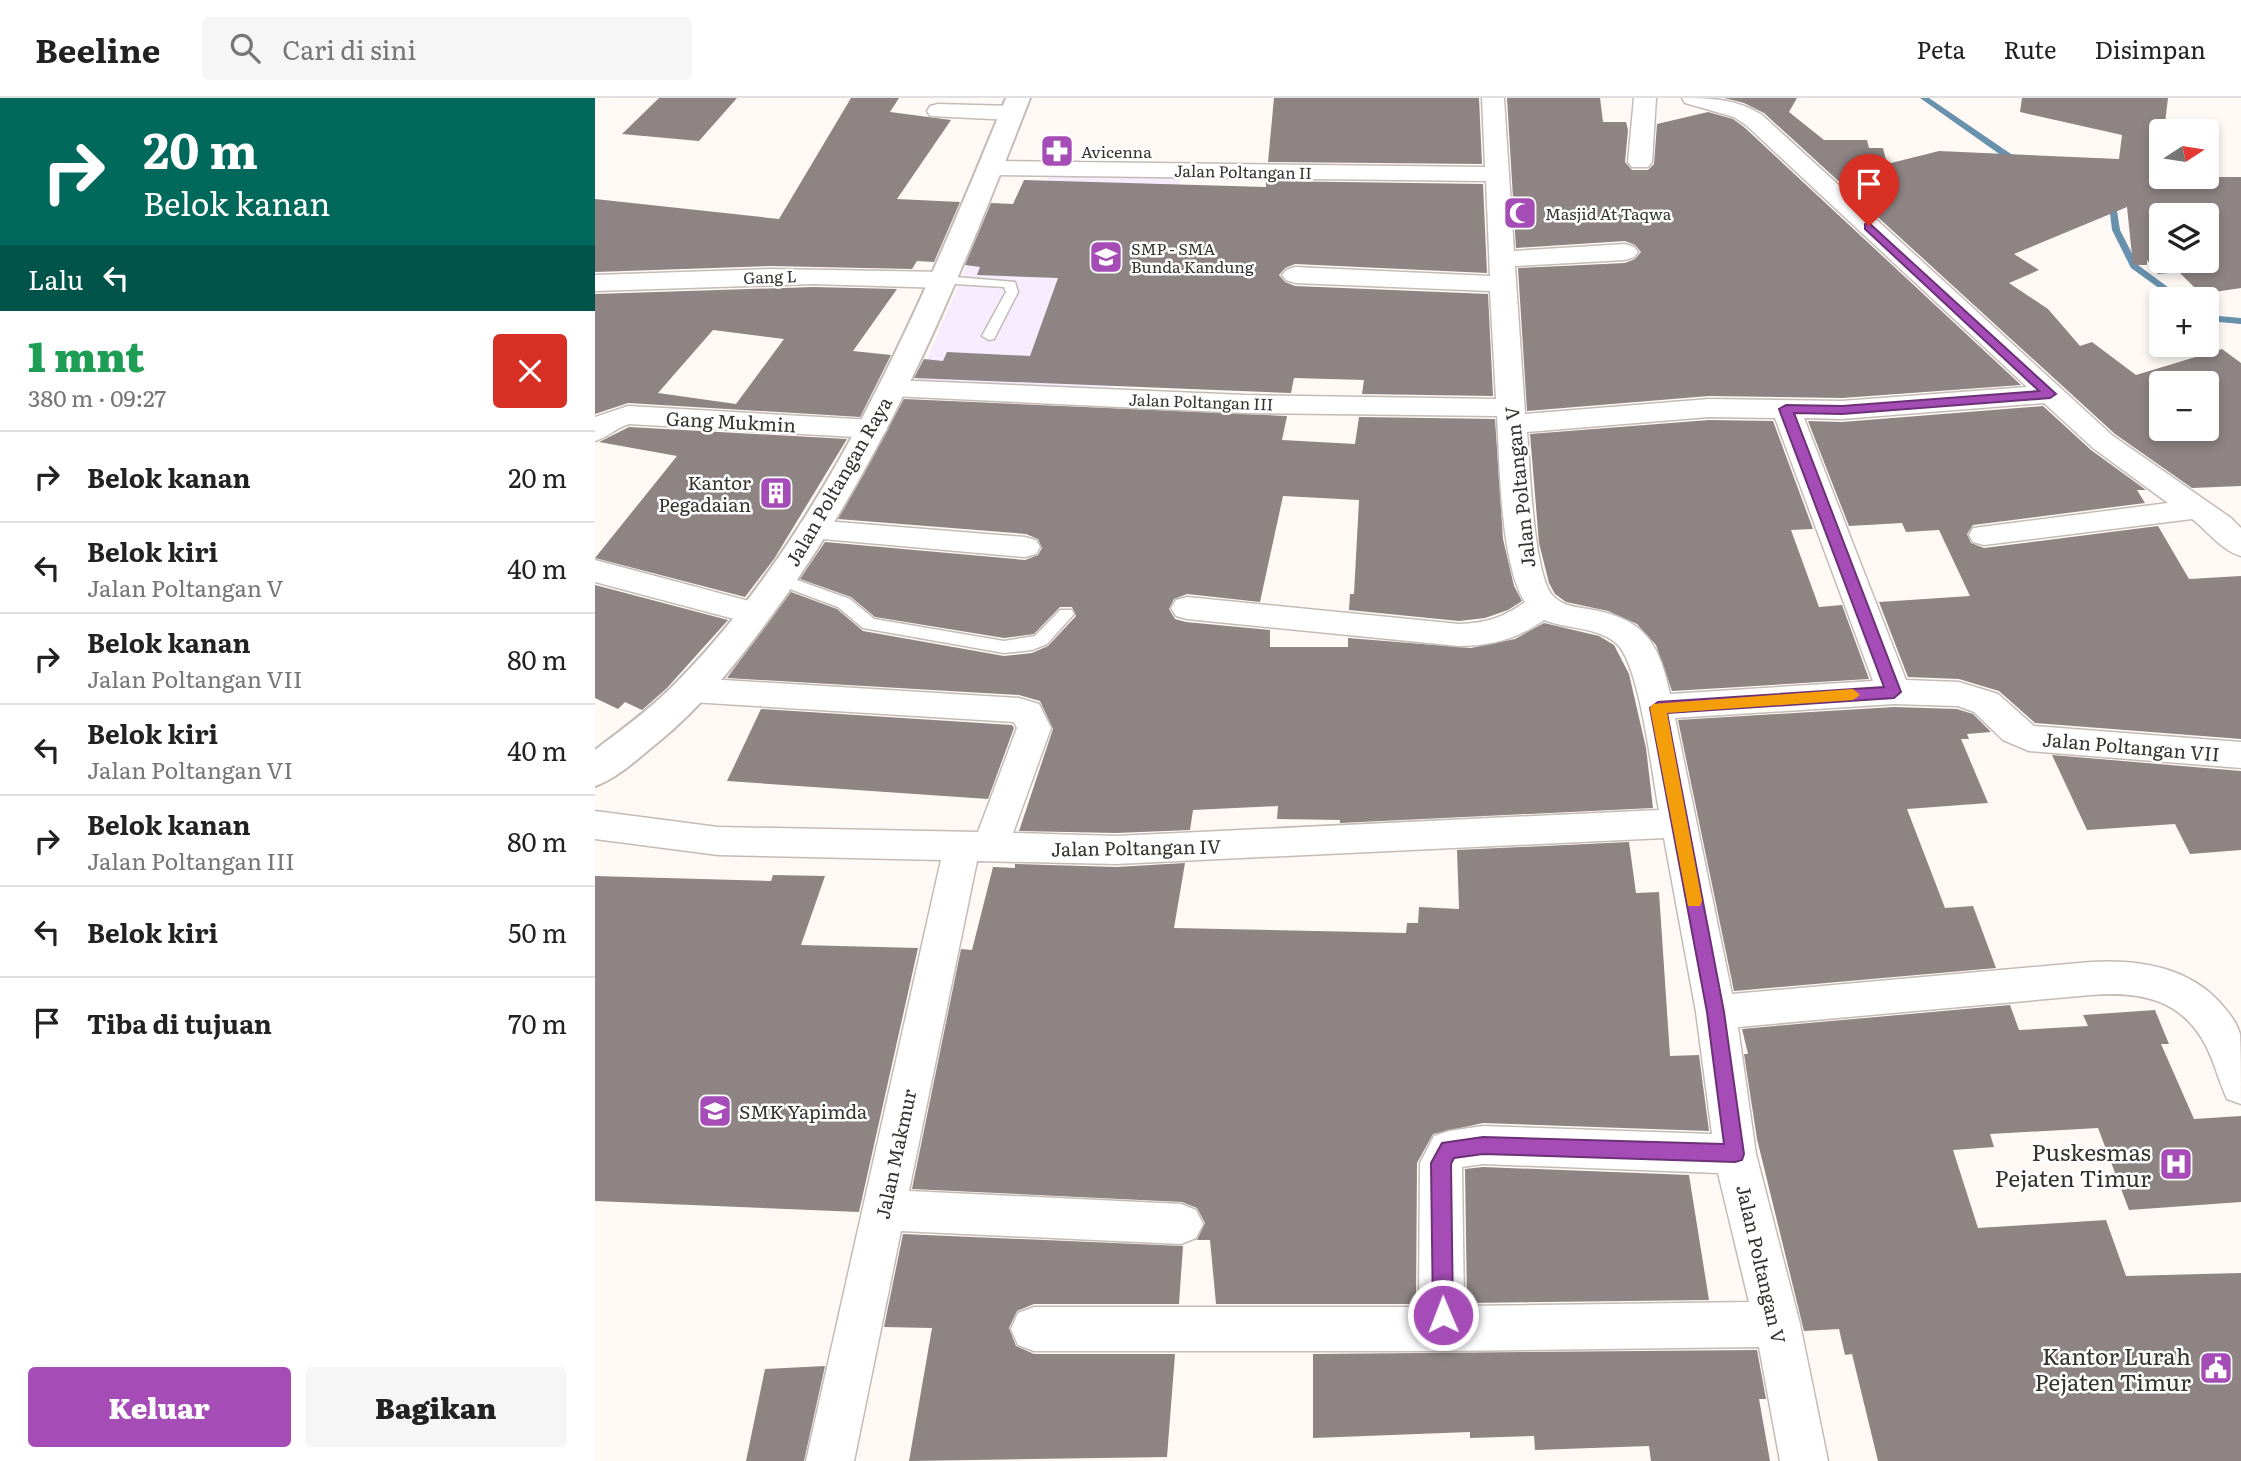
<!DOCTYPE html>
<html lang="id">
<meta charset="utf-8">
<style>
:root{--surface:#fff;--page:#f6f6f6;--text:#222;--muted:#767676;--line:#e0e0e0;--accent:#a64cb7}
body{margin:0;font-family:Literata,serif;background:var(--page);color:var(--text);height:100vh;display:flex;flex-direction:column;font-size:26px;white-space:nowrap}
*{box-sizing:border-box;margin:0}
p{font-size:23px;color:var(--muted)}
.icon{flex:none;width:38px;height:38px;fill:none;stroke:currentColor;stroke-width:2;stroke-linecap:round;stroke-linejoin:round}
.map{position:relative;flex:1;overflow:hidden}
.sheet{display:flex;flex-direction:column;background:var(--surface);width:595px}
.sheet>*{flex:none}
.top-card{background:#00695c;color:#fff;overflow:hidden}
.needle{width:46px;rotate:78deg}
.controls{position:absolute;left:1554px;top:21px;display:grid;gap:14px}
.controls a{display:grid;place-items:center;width:70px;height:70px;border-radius:7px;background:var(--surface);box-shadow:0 4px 10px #0003;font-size:35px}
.pin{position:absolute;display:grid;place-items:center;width:60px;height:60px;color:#fff;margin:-72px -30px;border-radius:50% 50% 50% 0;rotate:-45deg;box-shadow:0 0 7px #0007}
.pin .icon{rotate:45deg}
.me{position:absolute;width:77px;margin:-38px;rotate:359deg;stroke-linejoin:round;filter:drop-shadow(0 0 5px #0008)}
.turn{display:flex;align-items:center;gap:24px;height:147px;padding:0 28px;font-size:32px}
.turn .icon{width:91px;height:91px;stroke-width:2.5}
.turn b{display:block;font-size:49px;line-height:60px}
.then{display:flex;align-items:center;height:66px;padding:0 28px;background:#0003;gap:14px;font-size:26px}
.round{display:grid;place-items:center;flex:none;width:74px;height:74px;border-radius:7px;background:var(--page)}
.summary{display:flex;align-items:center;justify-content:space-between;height:119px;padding:0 28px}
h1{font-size:42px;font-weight:800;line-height:52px;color:#1e9e55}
.button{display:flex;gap:14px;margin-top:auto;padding:14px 28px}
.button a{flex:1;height:80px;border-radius:7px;background:var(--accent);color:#fff;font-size:28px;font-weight:800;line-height:80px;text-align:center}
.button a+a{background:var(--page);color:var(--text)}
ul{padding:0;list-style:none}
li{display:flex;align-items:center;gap:21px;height:91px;padding:0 28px;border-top:2px solid var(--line)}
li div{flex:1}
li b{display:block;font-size:26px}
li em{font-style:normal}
header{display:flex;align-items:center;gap:42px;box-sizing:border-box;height:98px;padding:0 35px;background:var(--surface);border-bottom:2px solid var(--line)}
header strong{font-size:33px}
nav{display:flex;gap:38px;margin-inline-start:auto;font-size:24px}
.search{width:490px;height:63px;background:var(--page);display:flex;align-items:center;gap:18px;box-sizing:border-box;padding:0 24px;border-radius:7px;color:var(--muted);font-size:26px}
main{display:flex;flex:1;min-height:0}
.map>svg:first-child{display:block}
.education{fill:#f6ecfd}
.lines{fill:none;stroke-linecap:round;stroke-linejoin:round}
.stream{fill:#6791ad;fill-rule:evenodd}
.building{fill:#8d8483;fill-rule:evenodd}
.service-casing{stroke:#c4bbb6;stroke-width:3}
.minor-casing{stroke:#c4bbb6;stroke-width:3}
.tertiary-casing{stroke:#c4bbb6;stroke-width:4}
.service{fill:#fff;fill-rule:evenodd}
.minor{fill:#fff;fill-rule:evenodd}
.tertiary{fill:#fff;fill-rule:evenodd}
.route{fill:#a64cb7;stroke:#6c3177;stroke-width:2}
.slow{fill:#f59e0b}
.labels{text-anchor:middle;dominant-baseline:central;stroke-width:5;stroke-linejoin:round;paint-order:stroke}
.far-poi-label{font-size:16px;fill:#353230;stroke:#fff;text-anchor:start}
.far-street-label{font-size:16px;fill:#353230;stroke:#fff}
.street-label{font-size:19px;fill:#353230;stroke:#fff}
.poi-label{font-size:19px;fill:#353230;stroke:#fff;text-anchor:end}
.near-poi-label{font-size:23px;fill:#353230;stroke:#fff;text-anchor:end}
</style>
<header>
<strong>Beeline</strong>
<div class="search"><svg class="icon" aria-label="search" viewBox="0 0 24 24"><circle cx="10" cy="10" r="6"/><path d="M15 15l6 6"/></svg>Cari di sini</div>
<nav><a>Peta</a><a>Rute</a><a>Disimpan</a></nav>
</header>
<main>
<section class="sheet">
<div class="top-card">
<div class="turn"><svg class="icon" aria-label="right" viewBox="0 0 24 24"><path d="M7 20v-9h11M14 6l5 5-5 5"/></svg><div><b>20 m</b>Belok kanan</div></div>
<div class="then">Lalu<svg class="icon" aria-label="left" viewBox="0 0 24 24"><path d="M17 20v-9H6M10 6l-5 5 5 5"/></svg></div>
</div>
<div class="summary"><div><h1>1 mnt</h1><p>380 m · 09:27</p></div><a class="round" style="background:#d93025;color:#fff"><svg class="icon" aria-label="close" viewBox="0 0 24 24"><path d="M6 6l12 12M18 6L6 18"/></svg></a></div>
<ul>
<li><svg class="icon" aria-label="right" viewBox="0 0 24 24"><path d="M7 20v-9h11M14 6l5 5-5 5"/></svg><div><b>Belok kanan</b></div><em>20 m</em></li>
<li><svg class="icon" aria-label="left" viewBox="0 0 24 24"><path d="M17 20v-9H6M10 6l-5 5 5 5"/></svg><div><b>Belok kiri</b><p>Jalan Poltangan V</p></div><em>40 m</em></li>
<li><svg class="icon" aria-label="right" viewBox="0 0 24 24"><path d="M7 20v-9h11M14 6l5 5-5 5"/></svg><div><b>Belok kanan</b><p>Jalan Poltangan VII</p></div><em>80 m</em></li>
<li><svg class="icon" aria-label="left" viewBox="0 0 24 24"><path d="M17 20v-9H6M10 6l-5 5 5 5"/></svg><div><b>Belok kiri</b><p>Jalan Poltangan VI</p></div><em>40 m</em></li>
<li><svg class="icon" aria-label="right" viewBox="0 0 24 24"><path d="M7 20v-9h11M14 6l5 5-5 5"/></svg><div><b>Belok kanan</b><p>Jalan Poltangan III</p></div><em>80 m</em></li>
<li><svg class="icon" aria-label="left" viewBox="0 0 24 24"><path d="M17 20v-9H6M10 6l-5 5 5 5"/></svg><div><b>Belok kiri</b></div><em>50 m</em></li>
<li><svg class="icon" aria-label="arrive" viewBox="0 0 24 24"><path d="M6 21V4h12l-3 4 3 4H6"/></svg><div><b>Tiba di tujuan</b></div><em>70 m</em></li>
</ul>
<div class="button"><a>Keluar</a><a>Bagikan</a></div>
</section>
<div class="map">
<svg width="1646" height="1363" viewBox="0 0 1646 1363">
<rect width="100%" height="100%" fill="#fff9f6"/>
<path class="education" d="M456,73l131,4 -12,40 -31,81 -30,105 -197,-7 79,-185 45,1z"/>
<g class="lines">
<path class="stream" d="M1325,0h9l82,56 13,7 -4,2 -15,-5z
M1513,98l7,2 5,32 18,35 46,34h-10l-43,-31 -19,-38z
M1612,217l34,3v6l-34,-3z"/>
</g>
<path class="building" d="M64,0h78l-38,43 -77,-7z
M256,0h48l-9,14 61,8 -54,79 63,3 -26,60 -17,-1 -5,8 -142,-3 -175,6v-73l184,20z
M679,0h205l3,66 -214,-2z
M912,0h93l3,24h23l2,8 -3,32 7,8h16l6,-6 3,-40 51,-12 25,7 11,8 277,258 -179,13 -133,-2 -182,15 -9,-143 107,-5 10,-4 6,-7 -6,-7 -10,-4 -109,7z
M1129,0h73l-8,14 35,28h43l2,8h14l4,16 52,-13 180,8 3,-24 -102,-23 2,-14h146l-4,33h-3l-3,46h83v111l-40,6 -22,-22 -21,2 -11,-14v5h-14l-6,-58 -113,47 25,16 -30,13 39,26 32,37 12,-4 44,33 86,-26 19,14v123l-49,2 -77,-54 -351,-321 -20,-10zM1566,117h46v46h-46zM1566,285h46v46h-46z
M429,82l242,7v-6l217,3 4,89 -192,-9 -10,4 -6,7 6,7 10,4 193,8 5,102 -131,-2 2,-14 -70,-2 -3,15 -377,-15 10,-19 19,2 4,-9 83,4 28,-78 -81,-3 3,-8 -15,-2 26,-62 22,1z
M218,189l84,2 -44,62 38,4 -31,62 -232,-14 -33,11v-120zM118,232l71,9 -48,65 -78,-11z
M309,301l383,17 -5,24 73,4 4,-27 136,2 8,120 11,47 8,15 -14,9 -23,8 -26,3 -110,-11 1,-16h4l5,-94 -76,-4 -23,106 -73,-8 -13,5 -5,10 6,10 11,3 84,8v17h78v-9l123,10 44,-9 29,-16 55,13 15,9 15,29 17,74 7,60 -313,15v-3l-63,-1 1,-13 -85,4 -3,20 -74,3 -97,-2 34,-102 -13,-28 -21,-6 -292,-17 64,-86 46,17 26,22 141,25 28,-3 16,-7 28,-30 -4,-9h-12l-26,27 -30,4 -129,-21 -24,-20 -51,-18 25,-37 200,18 13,-5 4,-7 -4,-9 -12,-5 -188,-15z
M1448,308l48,44 55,40h-9l8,13 -172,22 -6,9 4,9 13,5 174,-22 31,53 52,-3v163l-206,-16 -36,-32 -40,-12 -51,-2 -29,-75 91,-6 -31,-66 -33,2 -4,-9 -53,3 -41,-105 34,1z
M1114,322l64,1 40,108 -22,1 28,77 23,-2 27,74 -197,12 -16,-46 -19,-21 -29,-13 -42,-9 -11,-8 -6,-11 -10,-40 -9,-109z
M34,329l218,12 -73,120 -29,38 -150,-39 82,-102 -78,-14z
M0,487l133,35 -61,68 -25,22 -17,-8 -7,7 -23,-11z
M1299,609l63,2 16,5 18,18 -24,2 2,5h-8l27,64 -81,6 38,99 28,-2 23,62 -262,23 -56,-271z
M166,611l251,16 2,3 -26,71 -261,-18z
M1457,657l189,16v79l-51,4 -15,-30 -88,6z
M1034,744l7,51 23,-1 11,164 29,-1 10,76 -226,-8 -50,11 -16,29 -1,141h-200l-6,-64h-13l8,-17 -8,-15 -15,-6 -270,-13 49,-240 11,1 21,-83 22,1v-4l101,3 69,-4 -11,65 232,5 1,-10h11l1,-16 40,2 -2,-59z
M178,777l52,1 -24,69 117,3 -59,264 -264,-11v-325l176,5z
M1415,907l9,25 69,-4 -5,-11 72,-5 14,34h-8l33,75 47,-3v86l-112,8 -31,-82 -108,6 4,13 -41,3 25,78 128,-8 20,56 115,-3v188h-363l-26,-107 -7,1 -6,-26 -35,2 -47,-192 -13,-85h4l-6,-25z
M888,1069l206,8 20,125 -242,3 -2,-134z
M308,1136l280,12 -4,58h-145l-17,7 -8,17 7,18 18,8h141l-8,103 -258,4 23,-133 -48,-1z
M1162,1252l9,49h-7l11,62h-119l-2,-15 -114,4 -1,-14 -64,2v-6l-157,6v-84z
M230,1268l-21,95h-58l19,-92z"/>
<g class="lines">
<defs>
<path id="service" d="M349,178l71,6 3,10 -24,47 -5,1 -7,-4 24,-44 -2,-5 -65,-4v-6z
M185,476l70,25 24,20 130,22 31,-5 25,-26h12l2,4 -27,30 -15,6 -28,3 -141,-25 -25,-21 -64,-24 -2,-4z"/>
<path id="minor" d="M887,0h22l10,153 111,-7 9,3 4,5 -4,5 -9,3 -110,6 10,148 184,-15 133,2 185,-14 -281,-262 -12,-8 -49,-14 -3,-5c29,0 55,1 80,17l351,321 118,82 10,10v28c-19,-5 -33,-25 -49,-37l-208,26 -11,-3 -4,-7 4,-7 195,-25 -75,-55 -49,-45 -202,16 -38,-1 102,262 53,2 39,12 36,32 207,16v26l-212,-17 -26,-11 -29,-28 -16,-6 -64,-2 -219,14 57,276 359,-32c50,-3 104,6 136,49 5,6 11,15 13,23 1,18 1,51 1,70l-14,-5c-8,-17 -12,-35 -20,-51 -24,-49 -67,-57 -116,-53l-353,32 18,127 44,170 28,137h-48l-21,-114 -317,4h-408l-16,-6 -7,-16 7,-16 16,-6h385l1,-144 14,-27 15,-5 34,-5 229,8 -16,-122 -32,-174 -548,26 -139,-3 -68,330 272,13 15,6 7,14 -7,14 -15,6 -280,-13 -47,230h-48l135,-601 -223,-5 -123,-16v-28l123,16 260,5 39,-104 -3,-6 -323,-20 -12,-3 -5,-9 5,-9 12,-3 328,20 20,6 12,24 -38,105 103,3 543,-26c-7,-34 -19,-147 -43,-167 -18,-16 -50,-14 -72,-23 -27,19 -53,26 -85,26l-272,-27 -11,-3 -5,-8 5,-8 11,-3 272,27c27,-1 44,-6 66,-22 -25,-39 -25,-138 -28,-186l-252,-3 -353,-17 -10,-2 -4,-6 4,-6 10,-2 353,15 251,4 -6,-108 -195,-8 -9,-3 -4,-5 4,-5 9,-3 195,9 -4,-95 -497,-6 -8,-2 -4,-5 4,-5 8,-2 496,6zM1114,319l66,1 98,263 -203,13c-11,-53 -27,-76 -82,-85 -13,-2 -25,-3 -35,-13 -20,-21 -23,-132 -26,-164zM888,1066l235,9 31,129 -285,4 -2,-139z
M1039,0h22l-4,64 -4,5h-16l-4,-5z
M343,6l74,2 8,2 3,5 -3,5 -8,2 -82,-4 -3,-5 3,-5z
M175,171l174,3 9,3 4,5 -4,5 -9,3 -131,-4 -218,7v-16z
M33,308l245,14 10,3 4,6 -4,6 -10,3 -244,-14c-13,4 -21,13 -34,17v-24z
M217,422l213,17 11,3 4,7 -4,7 -11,3 -224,-20 -4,-7 4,-7z
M0,462l169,45 5,8 -5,8 -11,3 -158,-42z"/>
<path id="tertiary" d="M411,0h24c-67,173 -137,346 -245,499 -38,53 -78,106 -129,147 -19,15 -38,34 -61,42v-36c25,-19 51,-38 74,-60 158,-156 254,-390 337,-592z"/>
</defs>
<use href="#service" class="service-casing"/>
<use href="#minor" class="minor-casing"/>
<use href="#tertiary" class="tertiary-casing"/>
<use href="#service" class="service"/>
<use href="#minor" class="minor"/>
<use href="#tertiary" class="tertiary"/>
</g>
<path class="route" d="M1274,125l187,171 -6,4 -208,16 -48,-1 107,279 -7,6 -227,15 57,299 20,142 -2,6 -7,2 -252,-8 -29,4 -3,6 2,151 -3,7 -7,3 -7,-3 -3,-7 -2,-152 11,-20 41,-6 241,7 -17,-132 -57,-304 8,-6 226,-15 -105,-278 7,-4 56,1 197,-15 -174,-162v-5z"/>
<path class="slow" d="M1258,591l7,6 -7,5 -186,13 35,188 -2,5h-12l-38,-198 3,-4z"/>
<defs>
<symbol id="pharmacy-square" viewBox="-11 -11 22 22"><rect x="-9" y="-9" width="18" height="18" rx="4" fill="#a64cb7" stroke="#fff"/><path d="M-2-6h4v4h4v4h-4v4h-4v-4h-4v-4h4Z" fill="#fff"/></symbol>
<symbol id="mosque-square" viewBox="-11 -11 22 22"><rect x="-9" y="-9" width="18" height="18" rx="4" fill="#a64cb7" stroke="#fff"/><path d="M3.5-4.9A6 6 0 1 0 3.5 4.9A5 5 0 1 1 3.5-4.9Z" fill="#fff"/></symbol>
<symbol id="school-square" viewBox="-11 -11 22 22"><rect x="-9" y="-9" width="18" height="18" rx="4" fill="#a64cb7" stroke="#fff"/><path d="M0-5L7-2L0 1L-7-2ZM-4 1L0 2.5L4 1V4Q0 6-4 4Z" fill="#fff"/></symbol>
<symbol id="building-square" viewBox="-11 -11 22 22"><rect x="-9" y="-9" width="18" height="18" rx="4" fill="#a64cb7" stroke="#fff"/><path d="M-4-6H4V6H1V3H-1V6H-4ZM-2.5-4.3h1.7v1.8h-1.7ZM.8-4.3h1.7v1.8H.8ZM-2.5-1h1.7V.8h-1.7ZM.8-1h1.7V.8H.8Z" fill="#fff"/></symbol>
<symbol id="hospital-square" viewBox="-11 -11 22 22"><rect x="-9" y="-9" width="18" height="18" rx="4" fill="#a64cb7" stroke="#fff"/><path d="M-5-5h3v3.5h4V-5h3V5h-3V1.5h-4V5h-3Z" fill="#fff"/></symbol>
<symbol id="civic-square" viewBox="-11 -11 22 22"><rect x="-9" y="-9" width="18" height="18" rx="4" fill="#a64cb7" stroke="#fff"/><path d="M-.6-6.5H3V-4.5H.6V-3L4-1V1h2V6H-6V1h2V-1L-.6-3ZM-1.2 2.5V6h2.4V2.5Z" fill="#fff"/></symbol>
</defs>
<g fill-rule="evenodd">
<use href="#pharmacy-square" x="443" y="34" width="38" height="38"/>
<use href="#mosque-square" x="906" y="96" width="38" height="38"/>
<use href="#school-square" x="492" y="140" width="38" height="38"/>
<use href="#building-square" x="162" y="376" width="38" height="38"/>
<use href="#school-square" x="101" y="994" width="38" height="38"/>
<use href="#hospital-square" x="1562" y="1047" width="38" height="38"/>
<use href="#civic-square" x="1602" y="1251" width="38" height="38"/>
</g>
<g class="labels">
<g class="far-poi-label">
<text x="486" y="53">Avicenna</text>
<text x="950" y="115">Masjid At Taqwa</text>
<text x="536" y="150">SMP - SMA<tspan x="536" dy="18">Bunda Kandung</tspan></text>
</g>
<g class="far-street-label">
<text transform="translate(648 73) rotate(1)">Jalan Poltangan II</text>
<text transform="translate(175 178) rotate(-2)">Gang L</text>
<text transform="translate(606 303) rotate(2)">Jalan Poltangan III</text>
</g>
<g class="street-label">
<text transform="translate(136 323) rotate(3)">Gang Mukmin</text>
<text transform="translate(243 383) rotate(-60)">Jalan Poltangan Raya</text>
<text transform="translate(924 389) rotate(-96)">Jalan Poltangan V</text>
<text transform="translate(1536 648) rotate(5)">Jalan Poltangan VII</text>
<text transform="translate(541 749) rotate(-1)">Jalan Poltangan IV</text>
<text transform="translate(300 1056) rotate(-78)">Jalan Makmur</text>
<text transform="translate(1167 1166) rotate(77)">Jalan Poltangan V</text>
</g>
<g class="poi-label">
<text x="156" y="384">Kantor<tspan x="156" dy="22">Pegadaian</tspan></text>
<text x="144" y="1013" text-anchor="start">SMK Yapimda</text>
</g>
<g class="near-poi-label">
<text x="1556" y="1053">Puskesmas<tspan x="1556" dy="26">Pejaten Timur</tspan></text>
<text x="1596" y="1257">Kantor Lurah<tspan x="1596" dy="26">Pejaten Timur</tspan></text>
</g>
</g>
</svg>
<div class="controls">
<a><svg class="needle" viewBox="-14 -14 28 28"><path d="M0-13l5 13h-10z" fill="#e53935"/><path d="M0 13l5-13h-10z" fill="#767676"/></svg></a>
<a><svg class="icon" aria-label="layers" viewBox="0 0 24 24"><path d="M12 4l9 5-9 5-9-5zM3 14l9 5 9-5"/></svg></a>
<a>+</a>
<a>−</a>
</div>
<div class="pin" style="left:1274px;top:128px;background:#d93025"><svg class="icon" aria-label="arrive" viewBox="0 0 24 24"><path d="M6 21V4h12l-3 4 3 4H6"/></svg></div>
<svg class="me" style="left:848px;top:1217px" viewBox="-20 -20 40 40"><circle r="17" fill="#a64cb7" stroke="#fff" stroke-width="3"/><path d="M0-11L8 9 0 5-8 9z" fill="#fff"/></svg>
</div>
</main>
